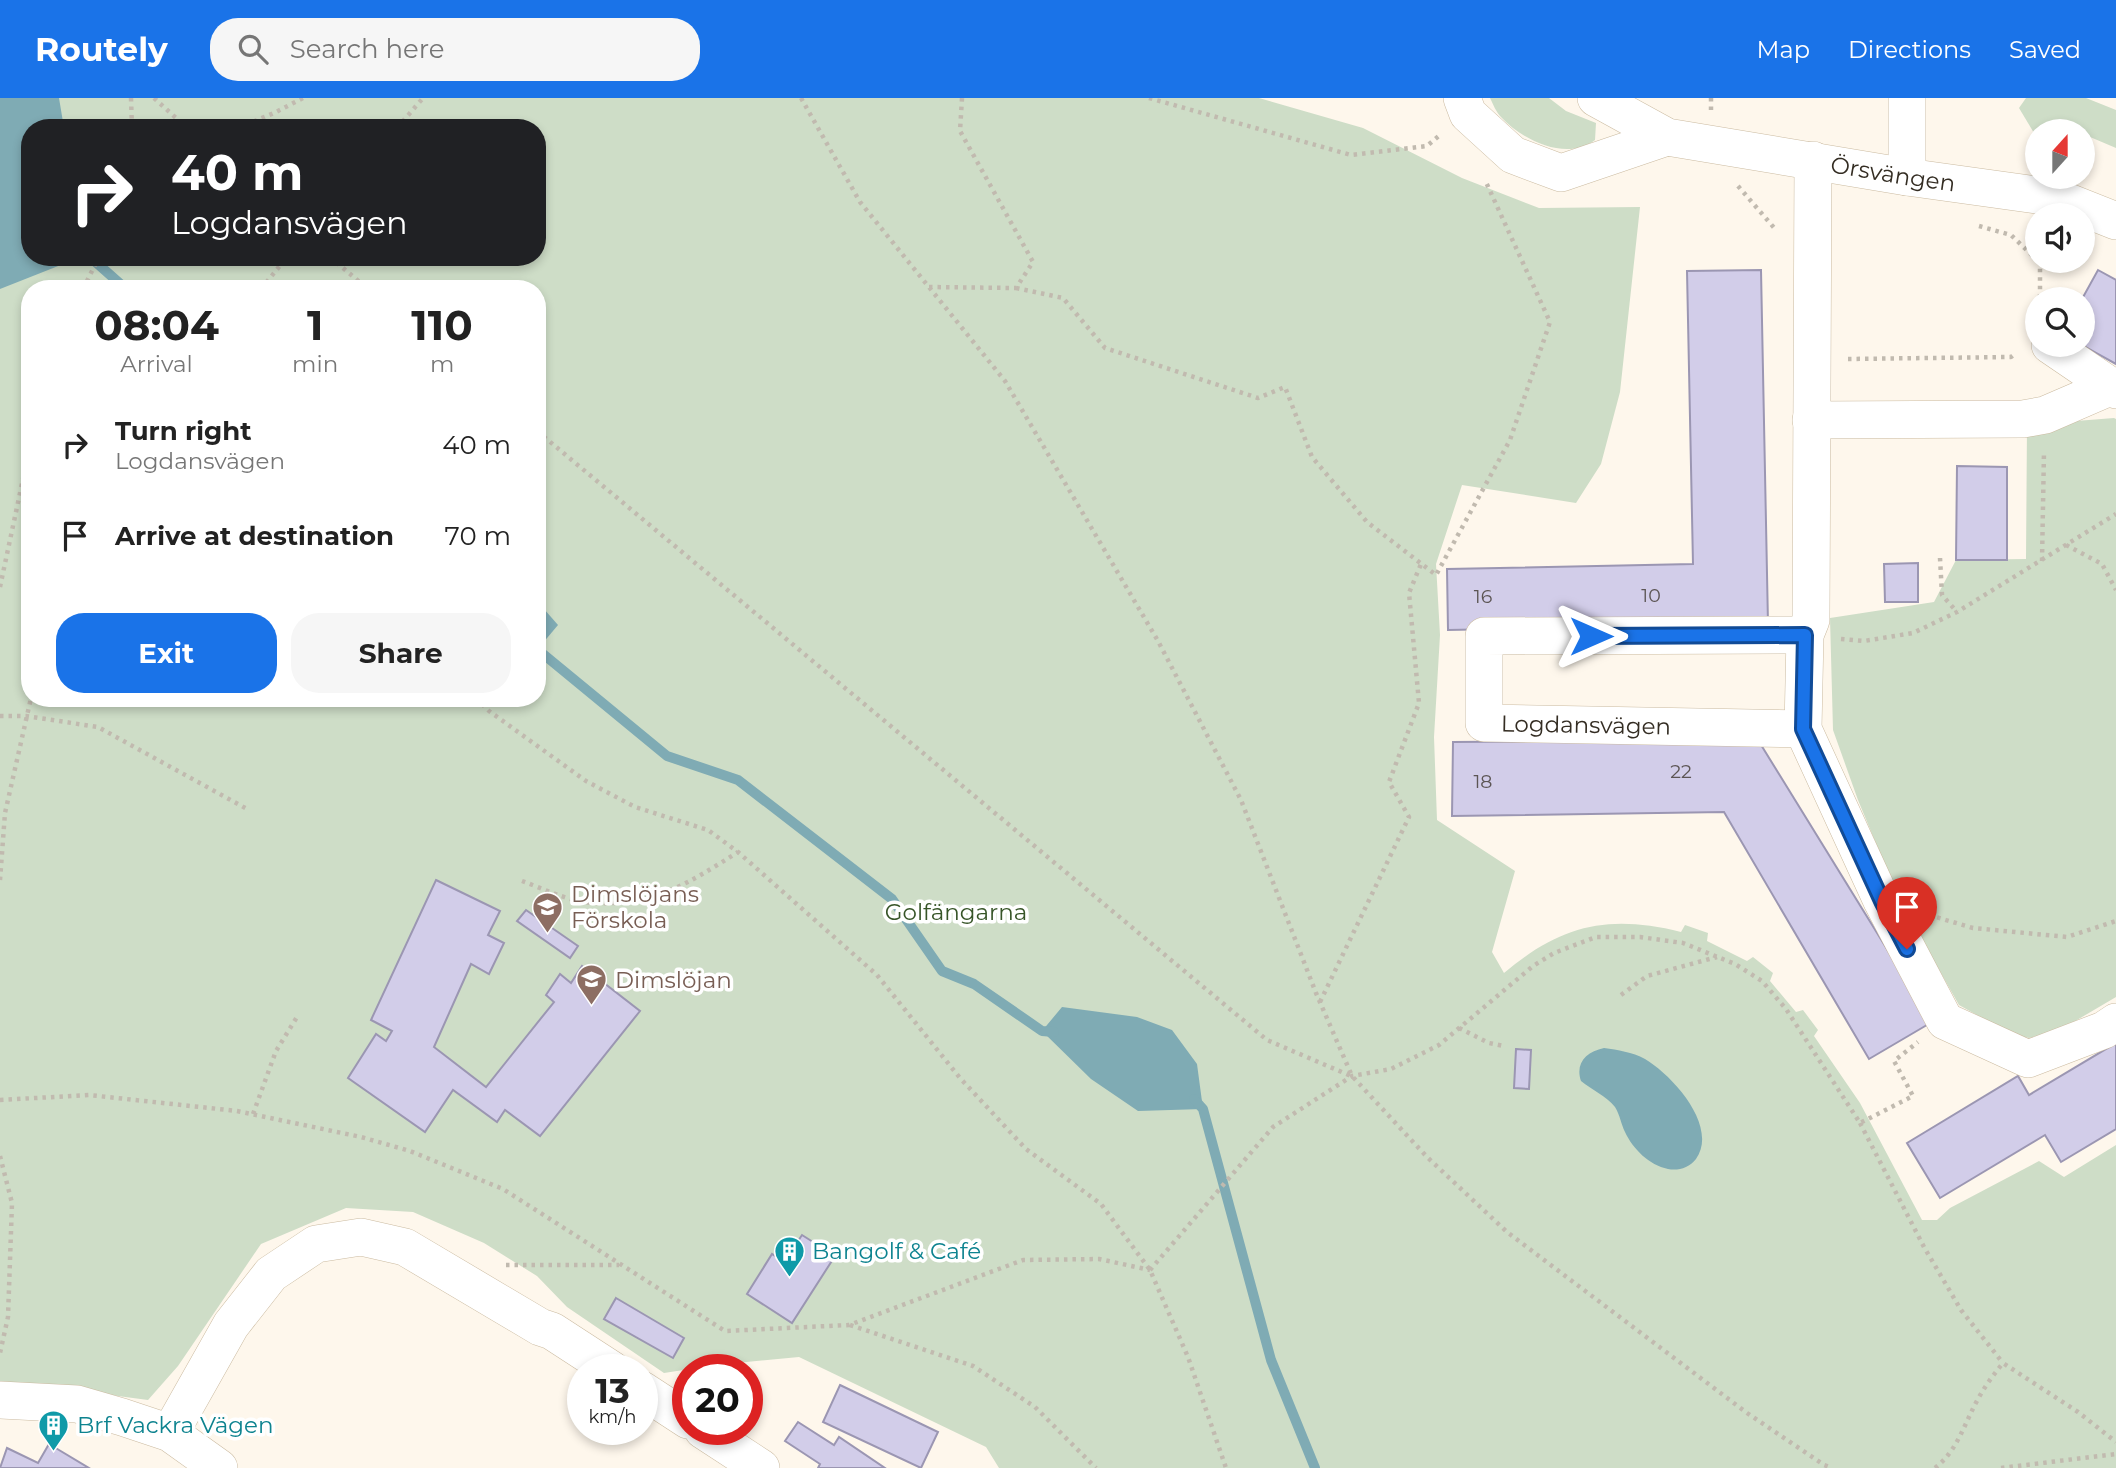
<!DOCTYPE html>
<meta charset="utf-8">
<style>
:root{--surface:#fff;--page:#f6f6f6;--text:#222;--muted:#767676;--accent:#1a73e8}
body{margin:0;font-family:Montserrat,sans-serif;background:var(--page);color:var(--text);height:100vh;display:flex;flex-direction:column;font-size:26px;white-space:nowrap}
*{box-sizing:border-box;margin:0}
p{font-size:23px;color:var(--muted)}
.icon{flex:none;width:38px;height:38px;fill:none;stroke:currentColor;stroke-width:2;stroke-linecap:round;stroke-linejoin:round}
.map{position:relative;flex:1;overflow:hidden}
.drawer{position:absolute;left:21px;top:182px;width:525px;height:427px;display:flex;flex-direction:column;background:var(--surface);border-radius:28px;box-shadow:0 4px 10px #0003}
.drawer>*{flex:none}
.hud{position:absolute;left:21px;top:21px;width:525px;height:147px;border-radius:28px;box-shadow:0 4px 10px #0003;background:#202124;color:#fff;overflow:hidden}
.needle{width:46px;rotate:21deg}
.buttons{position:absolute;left:2025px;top:21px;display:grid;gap:14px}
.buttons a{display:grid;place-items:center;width:70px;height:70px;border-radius:50%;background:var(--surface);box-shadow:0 4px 10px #0003;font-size:35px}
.speed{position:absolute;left:567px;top:1256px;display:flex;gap:14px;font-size:35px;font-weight:700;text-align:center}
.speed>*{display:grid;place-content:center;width:91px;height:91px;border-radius:50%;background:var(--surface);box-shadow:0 4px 10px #0003;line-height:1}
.speed small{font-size:18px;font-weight:400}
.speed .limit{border:10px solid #d22;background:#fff;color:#111}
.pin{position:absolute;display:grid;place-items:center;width:60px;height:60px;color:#fff;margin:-72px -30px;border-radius:50% 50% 50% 0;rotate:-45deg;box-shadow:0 0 7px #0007}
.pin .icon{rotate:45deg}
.me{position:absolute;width:77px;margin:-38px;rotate:90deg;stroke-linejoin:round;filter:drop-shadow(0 0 5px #0008)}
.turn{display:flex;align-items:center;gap:24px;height:147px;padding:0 35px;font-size:32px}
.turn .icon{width:91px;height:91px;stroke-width:2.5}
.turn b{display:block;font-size:49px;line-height:60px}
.eta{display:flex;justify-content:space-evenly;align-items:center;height:119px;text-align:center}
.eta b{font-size:42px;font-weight:700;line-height:49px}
.button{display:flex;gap:14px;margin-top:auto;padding:14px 35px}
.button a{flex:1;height:80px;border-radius:28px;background:var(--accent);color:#fff;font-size:28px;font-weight:700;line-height:80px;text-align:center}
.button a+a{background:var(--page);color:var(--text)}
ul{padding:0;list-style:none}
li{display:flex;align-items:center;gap:21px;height:91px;padding:0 35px}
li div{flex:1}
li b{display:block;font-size:26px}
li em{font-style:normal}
header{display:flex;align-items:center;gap:42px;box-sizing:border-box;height:98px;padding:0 35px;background:var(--accent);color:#fff}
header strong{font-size:33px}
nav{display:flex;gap:38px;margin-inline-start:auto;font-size:24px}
.search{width:490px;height:63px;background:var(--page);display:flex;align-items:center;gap:18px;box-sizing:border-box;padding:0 24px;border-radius:28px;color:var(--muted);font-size:26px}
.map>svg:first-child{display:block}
.green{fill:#ceddc7;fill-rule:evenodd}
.water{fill:#7fabb4}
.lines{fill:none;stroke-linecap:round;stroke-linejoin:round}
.stream{stroke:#7fabb4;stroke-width:10}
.building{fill:#d2cde9;stroke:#9b96b2;stroke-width:2}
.minor-casing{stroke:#cbbba1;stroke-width:38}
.path{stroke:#c1baaf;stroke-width:4.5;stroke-dasharray:3.5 5;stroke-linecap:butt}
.minor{stroke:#fff;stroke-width:37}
.route-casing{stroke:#114b97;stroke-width:18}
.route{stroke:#1a73e8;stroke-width:12}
.labels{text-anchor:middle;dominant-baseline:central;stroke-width:7;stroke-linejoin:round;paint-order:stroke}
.number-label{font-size:19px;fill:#5c5554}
.street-label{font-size:23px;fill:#342d23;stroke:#fff}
.education-label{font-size:23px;fill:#785e54;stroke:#fff;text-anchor:start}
.park-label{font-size:23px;fill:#375528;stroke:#fff}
.culture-label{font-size:23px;fill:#0d838f;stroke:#fff;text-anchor:start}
</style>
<header>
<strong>Routely</strong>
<div class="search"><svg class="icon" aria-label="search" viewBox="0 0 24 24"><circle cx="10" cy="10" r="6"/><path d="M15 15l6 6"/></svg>Search here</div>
<nav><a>Map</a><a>Directions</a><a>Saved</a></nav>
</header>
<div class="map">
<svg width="2116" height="1370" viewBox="0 0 2116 1370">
<rect width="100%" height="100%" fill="#fef7ec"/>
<path class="green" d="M0,0h1259l104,30 99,50 77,30 101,-1 -20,185 -19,72 -25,39 -114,-18 -26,79 4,71 -6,102 3,83 78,51 -23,81 12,21c57,-48 104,-59 177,-41l4,-7 23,8 -1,8 40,20 6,-4 20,16 -3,8 26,31 7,-2 15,20 -4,6 46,67 62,117h15l13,-12 89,-47 25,16 52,-32v323h-1117l-13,-21 -187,-90 -83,8 -52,8 -97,-66 -30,-31 -53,-33 -71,-31 -67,-4 -85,36 -83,122 -30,34 -135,-18 -13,2zM30,30h507v129h-507zM30,191h507v409h-507z
M1490,0h59l17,13 30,12 -1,17c-28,22 -73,0 -94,-23 -5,-5 -8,-13 -11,-19z
M2026,0h60l30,12v38l-33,-14 -1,-3h-45v7l-18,-30z
M2114,320l2,1v578l-56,33 -31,8 -20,-5 -50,-28 -60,-106 -41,-99 -25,-70 -3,-112 104,-16 22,-42 70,-1 1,-134z"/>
<path class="water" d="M0,0h59l5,30h-34v129h51l-81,32z
M537,503l21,24 -21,25z
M1062,909l75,10 35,13 25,34 6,45 -65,2 -47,-32 -49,-48z
M1604,950c14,2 28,4 41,11 27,16 74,67 51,100 -7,9 -18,12 -28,10 -19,-4 -35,-20 -43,-37 -4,-8 -5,-17 -10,-25 -9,-11 -23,-17 -34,-26 -6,-18 5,-29 23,-33z"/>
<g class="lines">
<path class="stream" d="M90,159l36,32
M537,551l130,107 71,24 154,119 50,72 32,13 68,47 12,1
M1194,1001l9,10 68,251 44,108"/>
</g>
<path class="building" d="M1761,172l7,354 -320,6 -1,-61 246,-5 -6,-293z
M2098,172l18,10v84l-34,-19v-46z
M1957,368l50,1v93h-51z
M1918,465v39h-33l-1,-38z
M1758,642l174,282 -63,37 -145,-247 -272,4 1,-74z
M436,782l64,31 -12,24 16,8 -15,31 -18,-10 -37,83 52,40 68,-85 -8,-7 14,-21 11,9 11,-17 58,45 -100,125 -35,-26 -8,12 -44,-32 -28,42 -77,-54 28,-44 10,7 6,-10 -21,-11z
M526,812l52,36 -8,12 -53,-37z
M2116,945v86l-55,33 -16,-27 -105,63 -33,-55 111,-67 11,19z
M1516,951l15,1 -2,39 -15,-1z
M802,1137l33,21 -43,67 -45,-29 25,-40 12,8z
M616,1200l68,40 -11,20 -69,-39z
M840,1287l98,47 -17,36 -98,-46z
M798,1324l36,23 5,-8 46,31h-67l2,-4 -35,-23z
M49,1346l40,24h-89l7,-20 31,15z"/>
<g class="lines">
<defs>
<g id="minor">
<path d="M1462,0l6,16 45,41 48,18 106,-36"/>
<path id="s1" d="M1596,0l71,39 240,40 151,21 58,23"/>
<path d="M1907,0v79"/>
<path d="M1813,62l-2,460 -6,15 -2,94 79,172 63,120 83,38 76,-29 12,-8"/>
<path d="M2050,247l66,45"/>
<path d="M1811,322l212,-1 22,-4 65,-28"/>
<path d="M1803,631l-319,-6v-87l321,-1"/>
<path d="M642,1292l46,30"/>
<path d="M0,1302l77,4 45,13 48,16 49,35"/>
<path d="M703,1332l58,38"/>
<path d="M170,1335l61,-108 40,-51 45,-30 45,-7 44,10 135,80 12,4 60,39"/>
</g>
</defs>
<use href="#minor" class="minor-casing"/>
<path class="path" d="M131,0l1,30
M154,0l33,30
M801,0l59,104 145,179 153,260 83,159 75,193 36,83 75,81 80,75 240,181 77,52 8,3
M1149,0l202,57 76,-9 13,-11
M1711,12v-12
M238,30l36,-15 29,-15
M397,30l26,-30
M1738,88l38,44
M1979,128l32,9 26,25
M330,159l38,32
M2038,163l2,2v36
M929,189l87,1 17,-26 -73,-131 2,-33
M1016,190l47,10 42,50 153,50 27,-11 27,70 55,65 69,53 74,-135 40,-118 -65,-142
M83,191l16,-32
M261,191l26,-32
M1848,261l163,-2 5,-4
M537,333l730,609 84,36
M2066,447l36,19 14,26
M1940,460l2,37 15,17
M2042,463l2,-110
M0,489l30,-141
M1841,541l23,2 49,-8 44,-21 159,-98
M476,600l13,13 97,70 49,26 73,23 30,22 139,123 83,103 66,71 75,55 49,66 38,87 38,111
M0,618h26l72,11 149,82
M0,782l5,-67 26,-115
M522,783c22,8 48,21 72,22 60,3 95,-20 144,-51
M1929,817l44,13 94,9 49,-16
M1621,897l26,-19 70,-19
M1320,904l89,-185 -20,-35 30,-79 -10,-110 12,-29
M1459,930l30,15 15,3
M0,1002l89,-5 148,16 124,26 49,14 93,38 222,142 124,-6 174,-65 76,-1 51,11
M253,1016l23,-63 21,-34
M1860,1025l64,124 37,63 42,53
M0,1058l12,47 -4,114 -8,36
M506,1167h113
M1150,1172l123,-143 79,-51 39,-7 48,-24 94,-79 21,-13 42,-16h44l43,6 52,21 27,17 24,28 74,114 53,-27 -19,-35 24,-19
M850,1227l123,41 62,41 61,61
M1935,1370c23,-18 29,-44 43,-69 7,-13 16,-25 25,-36l75,49 38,30
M2001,1370l115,-14"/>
<use href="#minor" class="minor"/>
</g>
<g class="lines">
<defs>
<path id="route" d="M1591,538l214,-1 -2,94 79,172 25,48"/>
</defs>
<use href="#route" class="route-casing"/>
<use href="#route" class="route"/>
</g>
<defs>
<symbol id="school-pin" viewBox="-11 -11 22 30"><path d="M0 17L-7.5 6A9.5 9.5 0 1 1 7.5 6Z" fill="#8d6e63" stroke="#fff"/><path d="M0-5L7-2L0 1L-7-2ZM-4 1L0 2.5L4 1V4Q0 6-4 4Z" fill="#fff"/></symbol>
<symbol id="building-pin" viewBox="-11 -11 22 30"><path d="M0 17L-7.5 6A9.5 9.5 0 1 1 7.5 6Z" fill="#0f9aa8" stroke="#fff"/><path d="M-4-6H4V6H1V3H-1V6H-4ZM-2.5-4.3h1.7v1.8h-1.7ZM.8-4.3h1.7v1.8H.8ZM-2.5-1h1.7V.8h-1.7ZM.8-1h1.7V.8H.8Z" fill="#fff"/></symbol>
</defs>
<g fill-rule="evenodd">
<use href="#school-pin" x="530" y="792" width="35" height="47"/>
<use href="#school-pin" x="574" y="864" width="35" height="47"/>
<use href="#building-pin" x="772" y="1136" width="35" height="47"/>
<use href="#building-pin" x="36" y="1310" width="35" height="47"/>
</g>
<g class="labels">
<g class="number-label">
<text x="1651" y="497">10</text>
<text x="1483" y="498">16</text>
<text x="1681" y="673">22</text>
<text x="1483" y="683">18</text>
</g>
<g class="street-label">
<text stroke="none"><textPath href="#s1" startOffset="310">Örsvängen</textPath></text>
<text transform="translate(1586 627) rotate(1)">Logdansvägen</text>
</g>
<g class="education-label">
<text x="571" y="796">Dimslöjans<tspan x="571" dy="26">Förskola</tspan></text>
<text x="615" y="882">Dimslöjan</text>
</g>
<g class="park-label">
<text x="956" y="814">Golfängarna</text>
</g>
<g class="culture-label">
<text x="812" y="1153">Bangolf &amp; Café</text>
<text x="77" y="1327">Brf Vackra Vägen</text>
</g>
</g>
</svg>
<div class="buttons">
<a><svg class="needle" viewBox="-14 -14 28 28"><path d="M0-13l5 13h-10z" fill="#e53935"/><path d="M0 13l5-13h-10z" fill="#767676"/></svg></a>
<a><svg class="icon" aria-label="sound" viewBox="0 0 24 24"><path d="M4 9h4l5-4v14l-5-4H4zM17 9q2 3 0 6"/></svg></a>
<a><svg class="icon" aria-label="search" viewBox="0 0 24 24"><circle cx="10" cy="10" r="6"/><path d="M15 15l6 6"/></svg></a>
</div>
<div class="speed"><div>13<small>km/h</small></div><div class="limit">20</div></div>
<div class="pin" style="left:1907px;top:851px;background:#d93025"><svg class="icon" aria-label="arrive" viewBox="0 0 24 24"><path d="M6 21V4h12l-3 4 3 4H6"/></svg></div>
<svg class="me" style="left:1591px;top:538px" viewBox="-20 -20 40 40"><path d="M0-17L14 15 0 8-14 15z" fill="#1a73e8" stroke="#fff" stroke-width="4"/></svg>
<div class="hud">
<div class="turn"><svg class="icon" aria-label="right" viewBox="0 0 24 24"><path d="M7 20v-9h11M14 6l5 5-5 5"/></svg><div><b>40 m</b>Logdansvägen</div></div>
</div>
<section class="drawer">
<div class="eta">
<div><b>08:04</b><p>Arrival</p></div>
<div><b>1</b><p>min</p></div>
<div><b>110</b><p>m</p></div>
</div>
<ul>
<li><svg class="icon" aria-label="right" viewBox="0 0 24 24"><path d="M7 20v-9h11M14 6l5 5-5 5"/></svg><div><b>Turn right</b><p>Logdansvägen</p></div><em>40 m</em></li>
<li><svg class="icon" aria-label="arrive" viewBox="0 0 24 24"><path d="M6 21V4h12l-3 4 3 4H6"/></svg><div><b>Arrive at destination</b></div><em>70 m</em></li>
</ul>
<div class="button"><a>Exit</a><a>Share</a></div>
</section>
</div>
